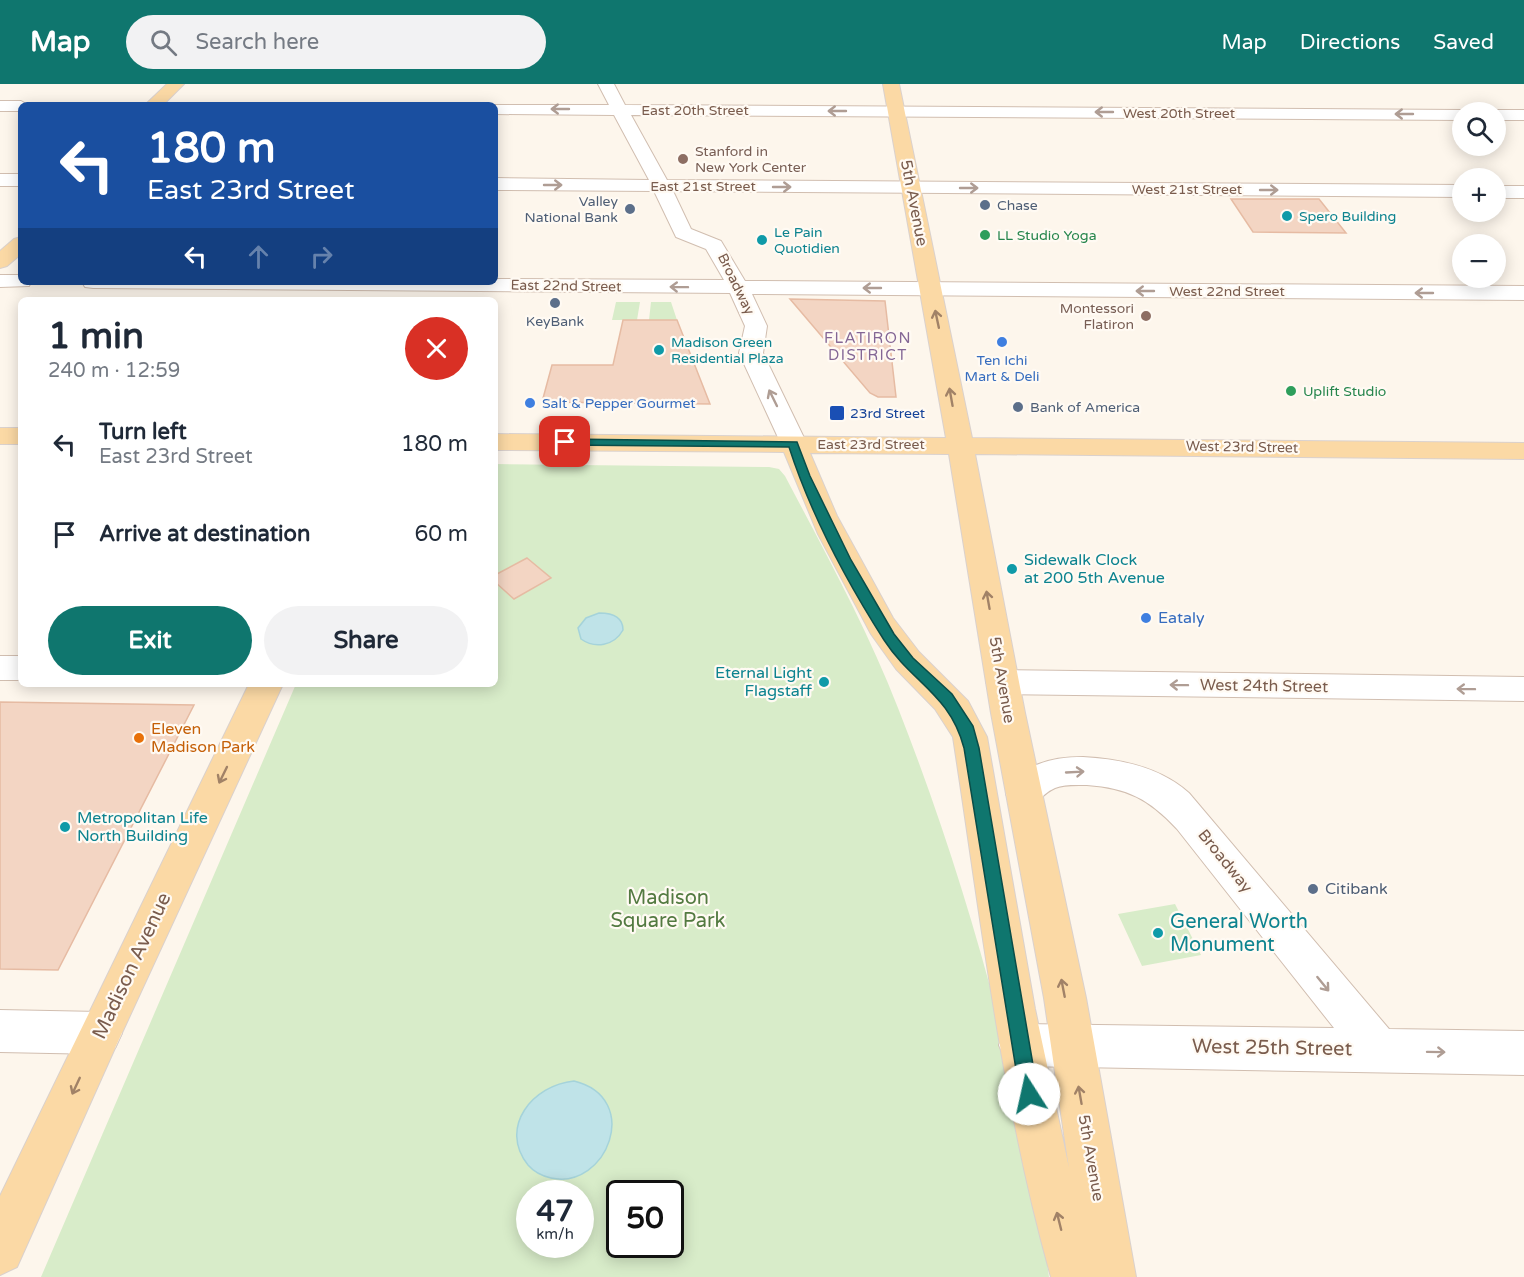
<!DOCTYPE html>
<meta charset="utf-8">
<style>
:root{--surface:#fff;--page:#f2f2f3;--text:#1f2937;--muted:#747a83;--accent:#0f766e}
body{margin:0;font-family:"Varela Round",sans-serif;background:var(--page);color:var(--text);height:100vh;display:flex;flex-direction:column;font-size:22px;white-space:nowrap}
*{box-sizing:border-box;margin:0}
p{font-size:20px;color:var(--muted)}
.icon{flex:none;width:33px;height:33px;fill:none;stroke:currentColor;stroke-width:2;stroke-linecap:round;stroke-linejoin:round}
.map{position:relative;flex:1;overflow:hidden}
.sheet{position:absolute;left:18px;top:213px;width:480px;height:390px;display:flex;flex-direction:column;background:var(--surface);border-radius:9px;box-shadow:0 3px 15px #0003}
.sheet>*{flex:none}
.top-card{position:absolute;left:18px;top:18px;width:480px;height:183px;border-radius:9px;box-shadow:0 3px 15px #0003;background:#1a4fa0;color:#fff;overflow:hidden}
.tools{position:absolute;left:1452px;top:18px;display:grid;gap:12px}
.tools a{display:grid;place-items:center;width:54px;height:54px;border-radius:50%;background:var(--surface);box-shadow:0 3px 15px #0003;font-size:30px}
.speed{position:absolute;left:516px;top:1096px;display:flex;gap:12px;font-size:30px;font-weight:700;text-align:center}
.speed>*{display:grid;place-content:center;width:78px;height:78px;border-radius:50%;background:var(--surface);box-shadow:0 3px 15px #0003;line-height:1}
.speed small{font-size:15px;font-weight:400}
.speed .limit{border:3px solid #111;border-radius:9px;background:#fff;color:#111}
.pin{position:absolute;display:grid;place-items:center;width:51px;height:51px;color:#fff;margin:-26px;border-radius:12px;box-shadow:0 3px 9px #0006}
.me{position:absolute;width:66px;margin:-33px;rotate:350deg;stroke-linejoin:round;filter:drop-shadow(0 0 4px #0008)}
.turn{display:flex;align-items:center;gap:21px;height:126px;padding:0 30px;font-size:27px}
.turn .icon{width:78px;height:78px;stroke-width:2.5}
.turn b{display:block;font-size:42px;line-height:51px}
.lanes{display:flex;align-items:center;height:57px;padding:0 30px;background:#0003;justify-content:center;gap:30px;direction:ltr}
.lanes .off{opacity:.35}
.round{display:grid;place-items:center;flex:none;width:63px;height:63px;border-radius:32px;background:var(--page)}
.overview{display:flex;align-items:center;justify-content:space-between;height:102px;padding:0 30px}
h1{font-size:36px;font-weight:700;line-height:45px}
.button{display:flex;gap:12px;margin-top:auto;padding:12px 30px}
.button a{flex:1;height:69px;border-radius:36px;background:var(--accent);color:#fff;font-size:24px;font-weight:700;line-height:69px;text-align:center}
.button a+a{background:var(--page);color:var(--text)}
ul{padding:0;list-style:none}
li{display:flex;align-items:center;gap:18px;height:90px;padding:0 30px}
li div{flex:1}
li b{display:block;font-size:22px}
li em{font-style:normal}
header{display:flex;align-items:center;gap:36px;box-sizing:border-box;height:84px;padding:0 30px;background:var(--accent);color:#fff}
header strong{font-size:28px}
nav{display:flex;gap:33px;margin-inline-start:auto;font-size:21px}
.search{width:420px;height:54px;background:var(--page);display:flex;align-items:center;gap:15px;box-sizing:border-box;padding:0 21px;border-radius:33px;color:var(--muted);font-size:22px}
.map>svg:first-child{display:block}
.green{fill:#d8ecc9;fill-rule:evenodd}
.water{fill:#bfe3e8;stroke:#a5d3da;stroke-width:1.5}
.building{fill:#f3d5c3;stroke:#e6bba3;stroke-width:1.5}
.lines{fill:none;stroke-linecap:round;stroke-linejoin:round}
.minor-casing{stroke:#d1beb0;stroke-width:2}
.major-casing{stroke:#dad1cd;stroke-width:2}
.minor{fill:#fff;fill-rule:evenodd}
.major{fill:#fbd9a5;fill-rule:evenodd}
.oneway{stroke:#af9d94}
.oneway2{stroke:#a18267}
.route{fill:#0f766e;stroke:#0a4d48;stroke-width:1.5}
.education-dot{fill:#8d6e63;stroke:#fffaf3;stroke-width:2}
.service-dot{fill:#5c6f8a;stroke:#fffaf3;stroke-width:2}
.culture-dot{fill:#0f9aa8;stroke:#fffaf3;stroke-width:2}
.leisure-dot{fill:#2e9e5b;stroke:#fffaf3;stroke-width:2}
.shop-dot{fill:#3f7fe0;stroke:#fffaf3;stroke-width:2}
.transit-dot{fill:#1a4fb4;stroke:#fffaf3;stroke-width:2}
.food-dot{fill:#e8710a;stroke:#fffaf3;stroke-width:2}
.labels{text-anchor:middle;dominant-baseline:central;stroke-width:4.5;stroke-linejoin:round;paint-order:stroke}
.far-street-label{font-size:14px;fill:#7a5c4d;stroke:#fffaf3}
.far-education-label{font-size:14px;fill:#785e54;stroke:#fffaf3;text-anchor:start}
.far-service-label{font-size:14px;fill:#4e5e75;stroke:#fffaf3;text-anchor:start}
.far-culture-label{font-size:14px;fill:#0d838f;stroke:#fffaf3;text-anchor:start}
.far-leisure-label{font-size:14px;fill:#27864d;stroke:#fffaf3;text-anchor:start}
.far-shop-label{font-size:14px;fill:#366cbe;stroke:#fffaf3}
.far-transit-label{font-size:14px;fill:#164399;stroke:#fffaf3;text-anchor:start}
.far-neighbourhood-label{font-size:15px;letter-spacing:1.5px;fill:#846695;stroke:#fffaf3}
.street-label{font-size:16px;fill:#7a5c4d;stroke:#fffaf3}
.culture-label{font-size:16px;fill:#0d838f;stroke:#fffaf3;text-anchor:start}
.shop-label{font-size:16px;fill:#366cbe;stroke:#fffaf3;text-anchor:start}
.food-label{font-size:16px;fill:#c56008;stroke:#fffaf3;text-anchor:start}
.service-label{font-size:16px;fill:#4e5e75;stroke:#fffaf3;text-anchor:start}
.near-park-label{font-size:20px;fill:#537a41;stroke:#fffaf3}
.near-culture-label{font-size:20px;fill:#0d838f;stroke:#fffaf3;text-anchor:start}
.near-street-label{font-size:20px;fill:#7a5c4d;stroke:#fffaf3}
</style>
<header>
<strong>Map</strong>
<div class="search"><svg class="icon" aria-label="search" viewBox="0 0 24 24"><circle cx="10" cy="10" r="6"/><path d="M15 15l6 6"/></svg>Search here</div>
<nav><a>Map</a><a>Directions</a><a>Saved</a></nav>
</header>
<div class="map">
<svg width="1524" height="1193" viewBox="0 0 1524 1193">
<rect width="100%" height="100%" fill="#fdf6ec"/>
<path class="green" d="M616,218h24l-3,18h-25z
M651,218h20l6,18h-28z
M495,380l274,3 10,2 6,7c40,76 82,152 113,232 56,142 99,290 131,439 9,43 14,87 20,130h-1008l255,-593h199zM530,1110h50v51h-50zM620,1110h50v51h-50z
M1175,820l26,51 -59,11 -24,-52z"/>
<path class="water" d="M599,529c12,0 24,3 24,17 -9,16 -28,19 -42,9l-3,-11 8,-10z
M574,997c69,17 33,109 -23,97 -9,-2 -17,-6 -23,-13 -30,-38 5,-80 46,-84z"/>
<path class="building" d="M1231,115h88l27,34 -93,-1z
M790,215l95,2 11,96h-18l-8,-4z
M623,236h54l33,84 -168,-2 10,-37h61z
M527,474l24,20 -37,21 -19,-17v-7z
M0,618l194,3 -136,265 -58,-1z"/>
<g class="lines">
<defs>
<path id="minor" d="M598,0h16l11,21 837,5 7,2h-7v8l-831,-5 36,65 795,5v12l-789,-6 18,38 30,12 24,40 779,5v14l-772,-6 15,32 -4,27 44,91 -4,6 -9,2 -9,-2 -4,-6 -42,-91 6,-27 -15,-33 -637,-5 -8,-1 -3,-5h413v-3l229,1 -18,-31 -30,-12 -22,-46 -159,-1v-12l154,2 -35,-65 -119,-1v-9h-4h118z
M0,17h21l7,4h-7v6h-21z
M1496,26h28v10h-28v-8h-7z
M0,90h21v12h-21z
M1496,102h28v12h-28z
M0,191h21v7h10l-2,4 -29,1z
M0,572h21v24h-21z
M1003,586l521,7v24l-521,-7 -12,-3 -5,-9 5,-9z
M1083,673c38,2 77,10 106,36l200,236 135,2v44l-503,-9 -15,-6 -7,-15 7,-15 15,-6 313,4 -157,-199c-28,-30 -49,-41 -90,-44 -9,0 -23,-1 -32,3 -21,9 -15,26 -44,16l-5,-10c15,-30 45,-37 77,-37z
M0,926l100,2 15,6 7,15 -7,15 -15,6 -100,-2z"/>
<path id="major" d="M167,0h17l-21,21h-18z
M883,0h16l73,354 552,5v16l-549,-5 50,259 61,285 50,279h-85c-50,-177 -70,-359 -98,-540l-18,-28 -39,-40 -25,-35 -53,-100 -34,-82 -289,-2v-16l451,4zM810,369l139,1 42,259 53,285 25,170 -34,-159 -48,-272 -19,-36 -49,-49 -26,-34 -56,-102z
M21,153v17l-14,12 -7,2v-17l14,-12z
M0,344h21v16h-21z
M249,600h34l-168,364 -98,219 -17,8v-79z"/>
</defs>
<use href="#minor" class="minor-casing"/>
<use href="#major" class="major-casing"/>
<use href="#minor" class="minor"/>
<use href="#major" class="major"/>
</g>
<defs><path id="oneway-shaft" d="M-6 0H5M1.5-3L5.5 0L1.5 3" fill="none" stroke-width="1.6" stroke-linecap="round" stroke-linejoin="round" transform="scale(1.5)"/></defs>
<g class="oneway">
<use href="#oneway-shaft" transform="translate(560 25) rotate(-180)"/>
<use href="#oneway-shaft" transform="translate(837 27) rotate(-180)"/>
<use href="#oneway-shaft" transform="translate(1104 28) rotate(-180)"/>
<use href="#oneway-shaft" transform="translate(1404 30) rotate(-180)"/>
<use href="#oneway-shaft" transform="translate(553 101)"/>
<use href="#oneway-shaft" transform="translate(782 103)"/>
<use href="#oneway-shaft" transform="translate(969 104)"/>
<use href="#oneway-shaft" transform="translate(1269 106)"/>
<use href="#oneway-shaft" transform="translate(679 203) rotate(-179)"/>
<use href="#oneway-shaft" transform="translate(872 204) rotate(-180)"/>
<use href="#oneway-shaft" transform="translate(1145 207) rotate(-180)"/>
<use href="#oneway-shaft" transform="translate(1424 209) rotate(-180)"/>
<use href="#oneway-shaft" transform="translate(773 314) rotate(-116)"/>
<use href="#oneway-shaft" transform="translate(1179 601) rotate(-179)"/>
<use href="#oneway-shaft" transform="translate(1466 605) rotate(-179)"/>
<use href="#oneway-shaft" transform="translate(1075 688) rotate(-3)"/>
<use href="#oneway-shaft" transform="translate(1323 900) rotate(51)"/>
<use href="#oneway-shaft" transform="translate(1436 968) rotate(1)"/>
</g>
<g class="oneway2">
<use href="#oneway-shaft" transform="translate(937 235) rotate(-102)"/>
<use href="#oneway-shaft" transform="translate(951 313) rotate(-100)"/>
<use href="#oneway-shaft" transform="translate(988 516) rotate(-100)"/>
<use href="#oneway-shaft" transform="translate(223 691) rotate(116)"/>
<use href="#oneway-shaft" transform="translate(1063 904) rotate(-101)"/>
<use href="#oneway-shaft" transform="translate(76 1002) rotate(115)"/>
<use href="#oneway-shaft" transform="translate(1080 1011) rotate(-100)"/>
<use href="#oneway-shaft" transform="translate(1059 1137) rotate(-104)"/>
</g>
<path class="route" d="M565,355l232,3 13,34 41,84 43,74 19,24 39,36 21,32 6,22 59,346 -2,6 -7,3 -6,-3 -3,-6 -56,-346c-14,-54 -52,-65 -80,-108 -37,-58 -74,-128 -95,-193l-227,-2v-5z"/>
<g class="education-dot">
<circle cx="683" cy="75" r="6"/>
<circle cx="1146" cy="232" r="6"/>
</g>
<g class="service-dot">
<circle cx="985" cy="121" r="6"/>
<circle cx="630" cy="125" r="6"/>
<circle cx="555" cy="219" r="6"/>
<circle cx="1018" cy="323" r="6"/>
<circle cx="1313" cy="805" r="6"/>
</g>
<g class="culture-dot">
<circle cx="1287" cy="132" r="6"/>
<circle cx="762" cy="156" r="6"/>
<circle cx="659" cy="266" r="6"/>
<circle cx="1012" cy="485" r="6"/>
<circle cx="824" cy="598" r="6"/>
<circle cx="65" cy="743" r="6"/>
<circle cx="1158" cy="849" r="6"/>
</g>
<g class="leisure-dot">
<circle cx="985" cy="151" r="6"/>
<circle cx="1291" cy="307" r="6"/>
</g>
<g class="shop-dot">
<circle cx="1002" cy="258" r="6"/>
<circle cx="530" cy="319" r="6"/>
<circle cx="1146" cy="534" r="6"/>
</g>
<rect class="transit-dot" x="829" y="321" width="16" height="16" rx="3"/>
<circle class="food-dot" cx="139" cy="654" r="6"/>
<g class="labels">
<g class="far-street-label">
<text x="695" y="26">East 20th Street</text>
<text x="1179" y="29">West 20th Street</text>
<text x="703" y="102">East 21st Street</text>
<text x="1187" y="105">West 21st Street</text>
<text transform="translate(736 200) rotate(64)">Broadway</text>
<text transform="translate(566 202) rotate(1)">East 22nd Street</text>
<text x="1227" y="207">West 22nd Street</text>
<text x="871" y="360">East 23rd Street</text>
<text transform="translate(1242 363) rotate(1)">West 23rd Street</text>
</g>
<g class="far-education-label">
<text x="695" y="67">Stanford in<tspan x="695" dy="16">New York Center</tspan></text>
<text x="1134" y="224" text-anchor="end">Montessori<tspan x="1134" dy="16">Flatiron</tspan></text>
</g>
<g class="far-service-label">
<text x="618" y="117" text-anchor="end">Valley<tspan x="618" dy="16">National Bank</tspan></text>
<text x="997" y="121">Chase</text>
<text x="555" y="237" text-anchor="middle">KeyBank</text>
<text x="1030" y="323">Bank of America</text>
</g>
<g class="far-culture-label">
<text x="1299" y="132">Spero Building</text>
<text x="774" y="148">Le Pain<tspan x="774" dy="16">Quotidien</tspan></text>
<text x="671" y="258">Madison Green<tspan x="671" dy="16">Residential Plaza</tspan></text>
</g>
<g class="far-leisure-label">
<text x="997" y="151">LL Studio Yoga</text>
<text x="1303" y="307">Uplift Studio</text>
</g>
<g class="far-shop-label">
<text x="1002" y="276">Ten Ichi<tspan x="1002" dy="16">Mart &amp; Deli</tspan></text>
<text x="542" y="319" text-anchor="start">Salt &amp; Pepper Gourmet</text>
</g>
<g class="far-transit-label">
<text x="850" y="329">23rd Street</text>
</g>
<g class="far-neighbourhood-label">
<text x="868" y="254">FLATIRON<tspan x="868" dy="17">DISTRICT</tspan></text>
</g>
<g class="street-label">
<text transform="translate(914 119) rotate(79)">5th Avenue</text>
<text transform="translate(1002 596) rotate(80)">5th Avenue</text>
<text transform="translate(1264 602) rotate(1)">West 24th Street</text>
<text transform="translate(1225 777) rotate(51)">Broadway</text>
<text transform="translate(1091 1074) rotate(80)">5th Avenue</text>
</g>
<g class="culture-label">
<text x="1024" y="476">Sidewalk Clock<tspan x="1024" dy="18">at 200 5th Avenue</tspan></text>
<text x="812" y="589" text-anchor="end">Eternal Light<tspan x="812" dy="18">Flagstaff</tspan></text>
<text x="77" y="734">Metropolitan Life<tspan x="77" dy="18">North Building</tspan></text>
</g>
<g class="shop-label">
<text x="1158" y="534">Eataly</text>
</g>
<g class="food-label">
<text x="151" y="645">Eleven<tspan x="151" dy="18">Madison Park</tspan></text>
</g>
<g class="service-label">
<text x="1325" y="805">Citibank</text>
</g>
<g class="near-park-label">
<text x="668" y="814">Madison<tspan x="668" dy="23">Square Park</tspan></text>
</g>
<g class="near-culture-label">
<text x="1170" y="838">General Worth<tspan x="1170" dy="23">Monument</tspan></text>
</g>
<g class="near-street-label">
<text transform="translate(132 882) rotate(-65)">Madison Avenue</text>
<text transform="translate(1272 964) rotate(1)">West 25th Street</text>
</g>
</g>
</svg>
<div class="tools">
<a><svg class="icon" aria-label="search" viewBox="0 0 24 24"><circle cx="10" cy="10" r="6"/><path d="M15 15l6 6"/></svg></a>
<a>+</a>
<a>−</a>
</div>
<div class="speed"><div>47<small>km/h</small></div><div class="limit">50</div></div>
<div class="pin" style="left:565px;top:358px;background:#d93025"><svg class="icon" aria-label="arrive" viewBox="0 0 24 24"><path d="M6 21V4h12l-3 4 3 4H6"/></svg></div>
<svg class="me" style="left:1029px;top:1010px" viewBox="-20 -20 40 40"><circle r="19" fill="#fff"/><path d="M0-13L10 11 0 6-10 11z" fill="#0f766e"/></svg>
<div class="top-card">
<div class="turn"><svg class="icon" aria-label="left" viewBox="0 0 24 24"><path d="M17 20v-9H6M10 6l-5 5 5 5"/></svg><div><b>180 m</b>East 23rd Street</div></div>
<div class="lanes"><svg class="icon" aria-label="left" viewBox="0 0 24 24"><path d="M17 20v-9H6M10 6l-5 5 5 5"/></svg><svg class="icon off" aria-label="ahead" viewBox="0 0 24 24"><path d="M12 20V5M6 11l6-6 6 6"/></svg><svg class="icon off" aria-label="right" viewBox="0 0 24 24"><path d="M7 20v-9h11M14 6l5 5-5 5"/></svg></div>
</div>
<section class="sheet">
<div class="overview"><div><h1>1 min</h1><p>240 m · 12:59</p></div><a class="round" style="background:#d93025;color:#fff"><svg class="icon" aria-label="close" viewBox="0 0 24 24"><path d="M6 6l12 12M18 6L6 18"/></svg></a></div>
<ul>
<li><svg class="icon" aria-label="left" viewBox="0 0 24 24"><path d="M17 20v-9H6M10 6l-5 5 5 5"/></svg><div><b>Turn left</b><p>East 23rd Street</p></div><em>180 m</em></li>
<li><svg class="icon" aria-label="arrive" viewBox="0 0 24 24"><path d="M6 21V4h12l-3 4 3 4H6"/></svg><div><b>Arrive at destination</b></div><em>60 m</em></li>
</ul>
<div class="button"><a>Exit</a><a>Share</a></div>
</section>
</div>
